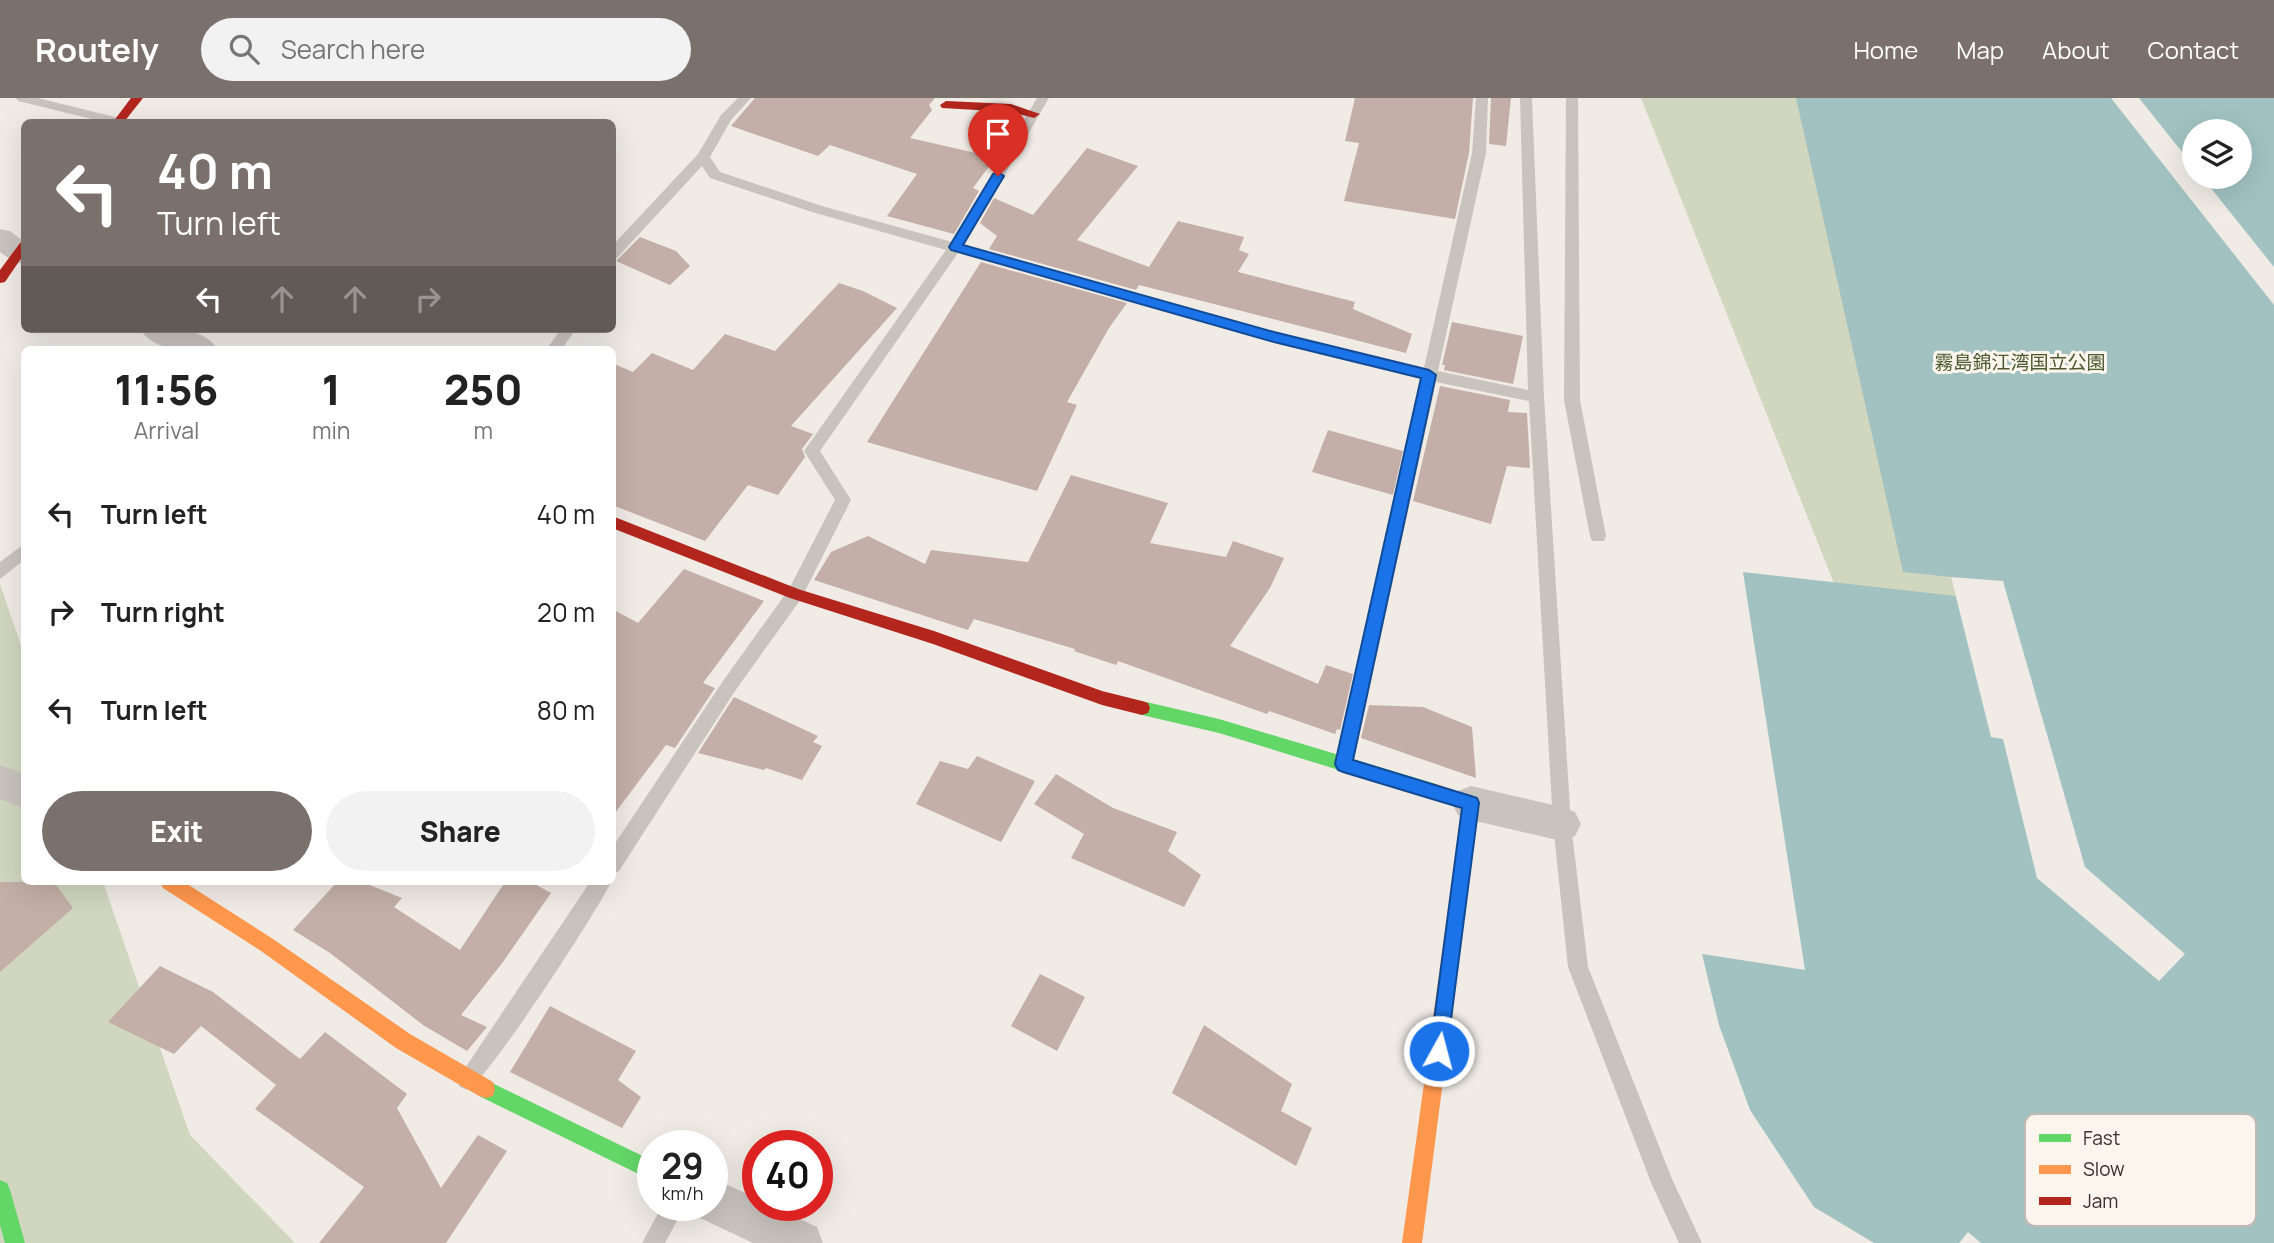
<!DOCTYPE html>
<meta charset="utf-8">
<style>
:root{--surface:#fff;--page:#f2f2f2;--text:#222;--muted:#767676;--accent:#7a716c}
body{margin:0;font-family:Manrope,"Noto Sans JP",sans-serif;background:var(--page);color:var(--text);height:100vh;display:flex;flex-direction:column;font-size:26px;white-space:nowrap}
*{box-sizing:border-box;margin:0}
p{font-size:23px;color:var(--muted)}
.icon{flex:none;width:38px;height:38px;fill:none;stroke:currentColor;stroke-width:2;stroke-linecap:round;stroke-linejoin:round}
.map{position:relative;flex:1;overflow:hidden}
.panel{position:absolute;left:21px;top:248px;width:595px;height:539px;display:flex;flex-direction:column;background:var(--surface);border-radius:10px;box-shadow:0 7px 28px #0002}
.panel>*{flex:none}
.banner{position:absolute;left:21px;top:21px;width:595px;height:214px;border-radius:10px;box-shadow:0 7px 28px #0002;background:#7a716c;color:#fff;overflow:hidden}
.buttons{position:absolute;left:2182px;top:21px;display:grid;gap:14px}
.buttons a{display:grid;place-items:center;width:70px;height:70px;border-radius:50%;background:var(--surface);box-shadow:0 7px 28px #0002;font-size:35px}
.speed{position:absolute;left:637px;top:1032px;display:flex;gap:14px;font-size:35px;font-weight:700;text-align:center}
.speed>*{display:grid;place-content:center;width:91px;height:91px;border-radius:50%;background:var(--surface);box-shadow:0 7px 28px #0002;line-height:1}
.speed small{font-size:18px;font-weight:400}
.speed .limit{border:10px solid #d22;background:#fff;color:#111}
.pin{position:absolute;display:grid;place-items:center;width:60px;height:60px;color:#fff;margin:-72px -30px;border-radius:50% 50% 50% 0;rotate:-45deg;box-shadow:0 0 7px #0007}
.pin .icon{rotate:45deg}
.me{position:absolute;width:77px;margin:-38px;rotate:7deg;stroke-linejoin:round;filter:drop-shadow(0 0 5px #0008)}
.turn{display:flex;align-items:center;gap:24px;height:147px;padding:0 21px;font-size:32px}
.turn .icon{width:91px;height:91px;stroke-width:2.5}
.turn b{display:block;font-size:49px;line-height:60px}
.lanes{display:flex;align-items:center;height:66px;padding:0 21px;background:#0003;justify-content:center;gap:35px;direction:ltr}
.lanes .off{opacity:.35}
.eta{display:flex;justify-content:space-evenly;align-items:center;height:119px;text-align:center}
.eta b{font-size:42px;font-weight:800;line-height:49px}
.action{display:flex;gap:14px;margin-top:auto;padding:14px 21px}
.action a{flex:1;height:80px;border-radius:42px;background:var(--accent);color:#fff;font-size:28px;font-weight:800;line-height:80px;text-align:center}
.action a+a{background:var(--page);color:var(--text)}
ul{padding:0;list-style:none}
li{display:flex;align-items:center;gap:21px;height:98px;padding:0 21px}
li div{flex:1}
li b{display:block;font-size:26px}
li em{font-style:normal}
header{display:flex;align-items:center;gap:42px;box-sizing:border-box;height:98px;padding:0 35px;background:var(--accent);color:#fff}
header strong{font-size:33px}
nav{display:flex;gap:38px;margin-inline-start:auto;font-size:24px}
.search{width:490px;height:63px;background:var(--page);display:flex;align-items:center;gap:18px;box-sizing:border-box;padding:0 24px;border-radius:38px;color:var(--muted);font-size:26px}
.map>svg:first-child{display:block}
.green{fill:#d1d6bf;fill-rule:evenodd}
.water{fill:#a1c2c1;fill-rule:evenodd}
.pier{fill:#f0ebe5}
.building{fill:#c3afa7}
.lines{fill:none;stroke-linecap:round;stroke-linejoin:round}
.lane{fill:#c9c3be;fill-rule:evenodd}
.street{fill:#c9c3be;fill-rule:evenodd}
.fast{fill:#63d668;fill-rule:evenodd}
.slow{fill:#ff974d;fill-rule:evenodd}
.jam{fill:#b3261e;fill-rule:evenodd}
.route{fill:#1a73e8;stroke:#114b97;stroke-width:2}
.labels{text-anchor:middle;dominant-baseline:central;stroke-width:6;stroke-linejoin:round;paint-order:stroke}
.park-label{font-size:19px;fill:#4a5a2e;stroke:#fbf5ee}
.key{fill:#fbf5ee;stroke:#c1bab4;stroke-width:2}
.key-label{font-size:19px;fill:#3b302b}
</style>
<header>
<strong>Routely</strong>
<div class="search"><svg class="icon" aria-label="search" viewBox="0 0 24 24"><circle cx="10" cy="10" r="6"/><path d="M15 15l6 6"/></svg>Search here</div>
<nav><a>Home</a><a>Map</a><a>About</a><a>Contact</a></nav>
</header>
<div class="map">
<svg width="2274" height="1145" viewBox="0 0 2274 1145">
<rect width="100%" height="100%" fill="#f0ebe5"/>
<path class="green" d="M1641,0h633v918l-398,-327zM2194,33h46v46h-46z
M0,486l24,70v228h79l87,253 105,108h-295z"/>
<path class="water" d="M1796,0h478v1145h-293l-13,-11 -9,11h-85l-60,-36 -64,-97 -31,-85 -17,-71 103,16 -62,-398 213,24 -5,-19 -48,-5zM2194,33h46v46h-46z"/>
<path class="pier" d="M2111,0h28l55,69v10h8l72,90v38z
M1951,479l52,4 82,286 100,87 -26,27 -122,-103 -34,-139 -12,-2z"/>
<path class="building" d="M755,0h180l-6,7 3,5 -22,28 79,18 -6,7 7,2 -17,23 6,3 -25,43 -67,-18 30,-42 -87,-29 -12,11 -87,-30z
M1355,0h118l-4,55 -14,66 -111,-18 15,-58 -14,-2z
M1491,0h20l-5,48 -17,-2z
M1087,50l51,18 -61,74 72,27 29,-46 66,16 -5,13 10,4 -11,18 117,30 -2,7 59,25 -6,19 -267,-68 -3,5 -147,-41 8,-13 -17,-13 14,-25 39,17z
M640,139l36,14 14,15 -20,19 -54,-24z
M981,164l146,41 -18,25 -42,74 10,3 -40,86 -170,-49z
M839,185l24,8 34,17 -106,118 22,8 -11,15 3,8 -27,38 -30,-10 -43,56 -93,-36v-142l21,9 19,-19 41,17 32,-36 50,17z
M1452,224l71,14 -10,48 -69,-14 1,-5h-3z
M1440,288l70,14 -2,12 19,1 3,55 -23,-2 -16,58 -78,-23z
M1328,332l75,21 -10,44 -81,-23z
M1071,377l97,28 -18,40 76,14 7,-16 51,17 -14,30 -40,58 88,38 8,-19 27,9 -13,56 -3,-1 -2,5 -66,-23 -2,3 -149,-53 -2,4 -42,-14 1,-2 -101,-30 -6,11 -154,-50 17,-28 37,-16 57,28 6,-14 97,12z
M684,471l80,32 -61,82 12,5 -40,60 -9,-3 -54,72v-208l26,14z
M734,599l84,39 -5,6 9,4 -20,34 -36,-12 -2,2 -66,-17z
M1369,607l54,2 49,20 4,51 -115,-40z
M977,658l58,25 -34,61 -85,-38 24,-43 28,8z
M1056,676l57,34 64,24 -9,19 33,24 -17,32 -113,-49 13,-24 -50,-30z
M0,784h54l19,26 -73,64z
M337,784h25l40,16 -8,9 66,43 45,-68h26l20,11 -48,69 -42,53 26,12 -20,24 -44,-26 -93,-72 -37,-23z
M160,868l53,26 87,67 25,-27 82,62 -10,14 44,80 37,-53 29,16 -61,92h-127l45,-56 -109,-78 21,-24 -75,-59 -27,28 -66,-32z
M1040,876l45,23 -28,54 -46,-25z
M550,908l86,45 -18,29 23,17 -19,31 -112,-56z
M1204,927l88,59 -11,27 31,17 -16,38 -124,-73z"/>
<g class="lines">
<path class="lane" d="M16,0h22l85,21 1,3h-20l-86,-21z
M738,0h13l-20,22 -21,37 10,15 102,34 130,36 85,-144h12l-85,147 310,87 150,36 48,-215 4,-55h12l-2,55 -48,218 90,19 -8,-292h12l12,299 27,427 17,143 84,212 30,64h-23l-27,-58 -84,-218 -15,-143 -24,-423 -93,-19 -83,382 -3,6 -6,2 -6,-2 -3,-6 87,-385 -148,-37 -316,-89 -138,198 31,49 -50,99 -66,92 -116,180 -7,3v-26l111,-167 66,-92 46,-89 -31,-49 142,-201 -134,-38 -102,-34 -8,-12 -85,92 -5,2v-14l86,-92 23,-39z
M1566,0h12l2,302 26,136 -2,5h-12l-2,-5 -26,-136z
M561,231h15l-15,21h-15z
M24,446v16l-24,19v-17z
M590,784h21c-12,27 -125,201 -144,208l-7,-3 -3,-7z
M662,1108h23l-20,37h-23z"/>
<path class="street" d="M0,131l10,2 14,11v22l-10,-2 -14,-10z
M140,231c25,0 64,-4 78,21 -25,0 -63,4 -78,-21z
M0,667l24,9v34l-24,-9z
M1471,688l91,21 13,5 6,12 -6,12 -13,5 -91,-21 -13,-5 -6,-12 6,-12z
M712,1080l46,21v7h14l45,21 6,16h-70l-57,-27 -4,-10h20z"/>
<path class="fast" d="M1142,603l77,18 217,65 6,3 2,5 -2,5 -6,3 -217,-67 -77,-18 -6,-2 -2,-5 2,-5z
M486,982l167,81v20l-174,-85 -2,-7 2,-7z
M0,1082l7,3 3,7 15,53h-20l-5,-18z"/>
<path class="slow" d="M1436,686l41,14 2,5 -57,440h-20l60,-435 -32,-11 -2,-5 2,-5z
M160,784h24l89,57 137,95 83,48 2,7 -2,7 -7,2 -7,-2 -83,-48 -135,-97 -98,-63z"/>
<path class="jam" d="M131,0h12l-19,24h-11z
M946,3l65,3 29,10 -6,4 -23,-6 -69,-4 -2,-3z
M24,144v12l-19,28 -5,1v-13l20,-27z
M612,418l186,73 136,42 168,60 40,10 6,2 2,5 -2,5 -6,2 -40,-10 -169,-61 -143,-46 -178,-70z"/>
</g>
<path class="route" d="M998,74l6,4 -41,69 311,87 155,38 7,5 -83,385 118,36 6,2 2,5 -33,255 -7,3 -7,-3 -2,-7 32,-243 -119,-36 -5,-2 -3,-6 86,-386 -147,-36 -323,-92 -2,-3 44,-73z"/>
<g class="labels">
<g class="park-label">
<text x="2020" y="264">霧島錦江湾国立公園</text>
</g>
</g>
<rect x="2025" y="1016" width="231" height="112" rx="10" class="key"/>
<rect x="2039" y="1036" width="32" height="8" fill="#63d668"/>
<rect x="2039" y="1067" width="32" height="9" fill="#ff974d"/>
<rect x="2039" y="1099" width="32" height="8" fill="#b3261e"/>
<g class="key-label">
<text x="2083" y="1047">Fast</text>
<text x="2083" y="1078">Slow</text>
<text x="2083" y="1110">Jam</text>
</g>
</svg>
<div class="buttons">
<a><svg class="icon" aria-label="layers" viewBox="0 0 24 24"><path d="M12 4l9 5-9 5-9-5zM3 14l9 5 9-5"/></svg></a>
</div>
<div class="speed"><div>29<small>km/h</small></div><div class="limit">40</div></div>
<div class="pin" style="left:998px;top:78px;background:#d93025"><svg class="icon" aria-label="arrive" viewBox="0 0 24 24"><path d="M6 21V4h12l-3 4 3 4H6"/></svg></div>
<svg class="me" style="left:1439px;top:953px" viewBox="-20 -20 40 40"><circle r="17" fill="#1a73e8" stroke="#fff" stroke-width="3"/><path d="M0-11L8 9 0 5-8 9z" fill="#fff"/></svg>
<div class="banner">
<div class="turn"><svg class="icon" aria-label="left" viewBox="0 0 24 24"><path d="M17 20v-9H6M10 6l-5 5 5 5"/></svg><div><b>40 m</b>Turn left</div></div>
<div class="lanes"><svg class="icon" aria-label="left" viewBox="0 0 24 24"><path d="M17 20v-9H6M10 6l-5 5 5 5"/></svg><svg class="icon off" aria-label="ahead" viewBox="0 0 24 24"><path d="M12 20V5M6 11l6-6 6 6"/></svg><svg class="icon off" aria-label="ahead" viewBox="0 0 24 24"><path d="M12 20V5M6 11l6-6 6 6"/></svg><svg class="icon off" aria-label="right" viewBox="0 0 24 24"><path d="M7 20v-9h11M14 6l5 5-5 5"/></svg></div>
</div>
<section class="panel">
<div class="eta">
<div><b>11:56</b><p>Arrival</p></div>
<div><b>1</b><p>min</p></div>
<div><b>250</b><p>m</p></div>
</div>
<ul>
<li><svg class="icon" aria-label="left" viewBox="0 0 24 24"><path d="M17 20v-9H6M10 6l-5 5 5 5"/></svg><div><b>Turn left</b></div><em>40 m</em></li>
<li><svg class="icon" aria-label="right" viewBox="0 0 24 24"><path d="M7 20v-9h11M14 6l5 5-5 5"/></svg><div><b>Turn right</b></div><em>20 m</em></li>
<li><svg class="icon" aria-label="left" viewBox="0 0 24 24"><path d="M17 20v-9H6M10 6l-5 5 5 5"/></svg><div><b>Turn left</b></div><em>80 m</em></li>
</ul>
<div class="action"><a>Exit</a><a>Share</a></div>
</section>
</div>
